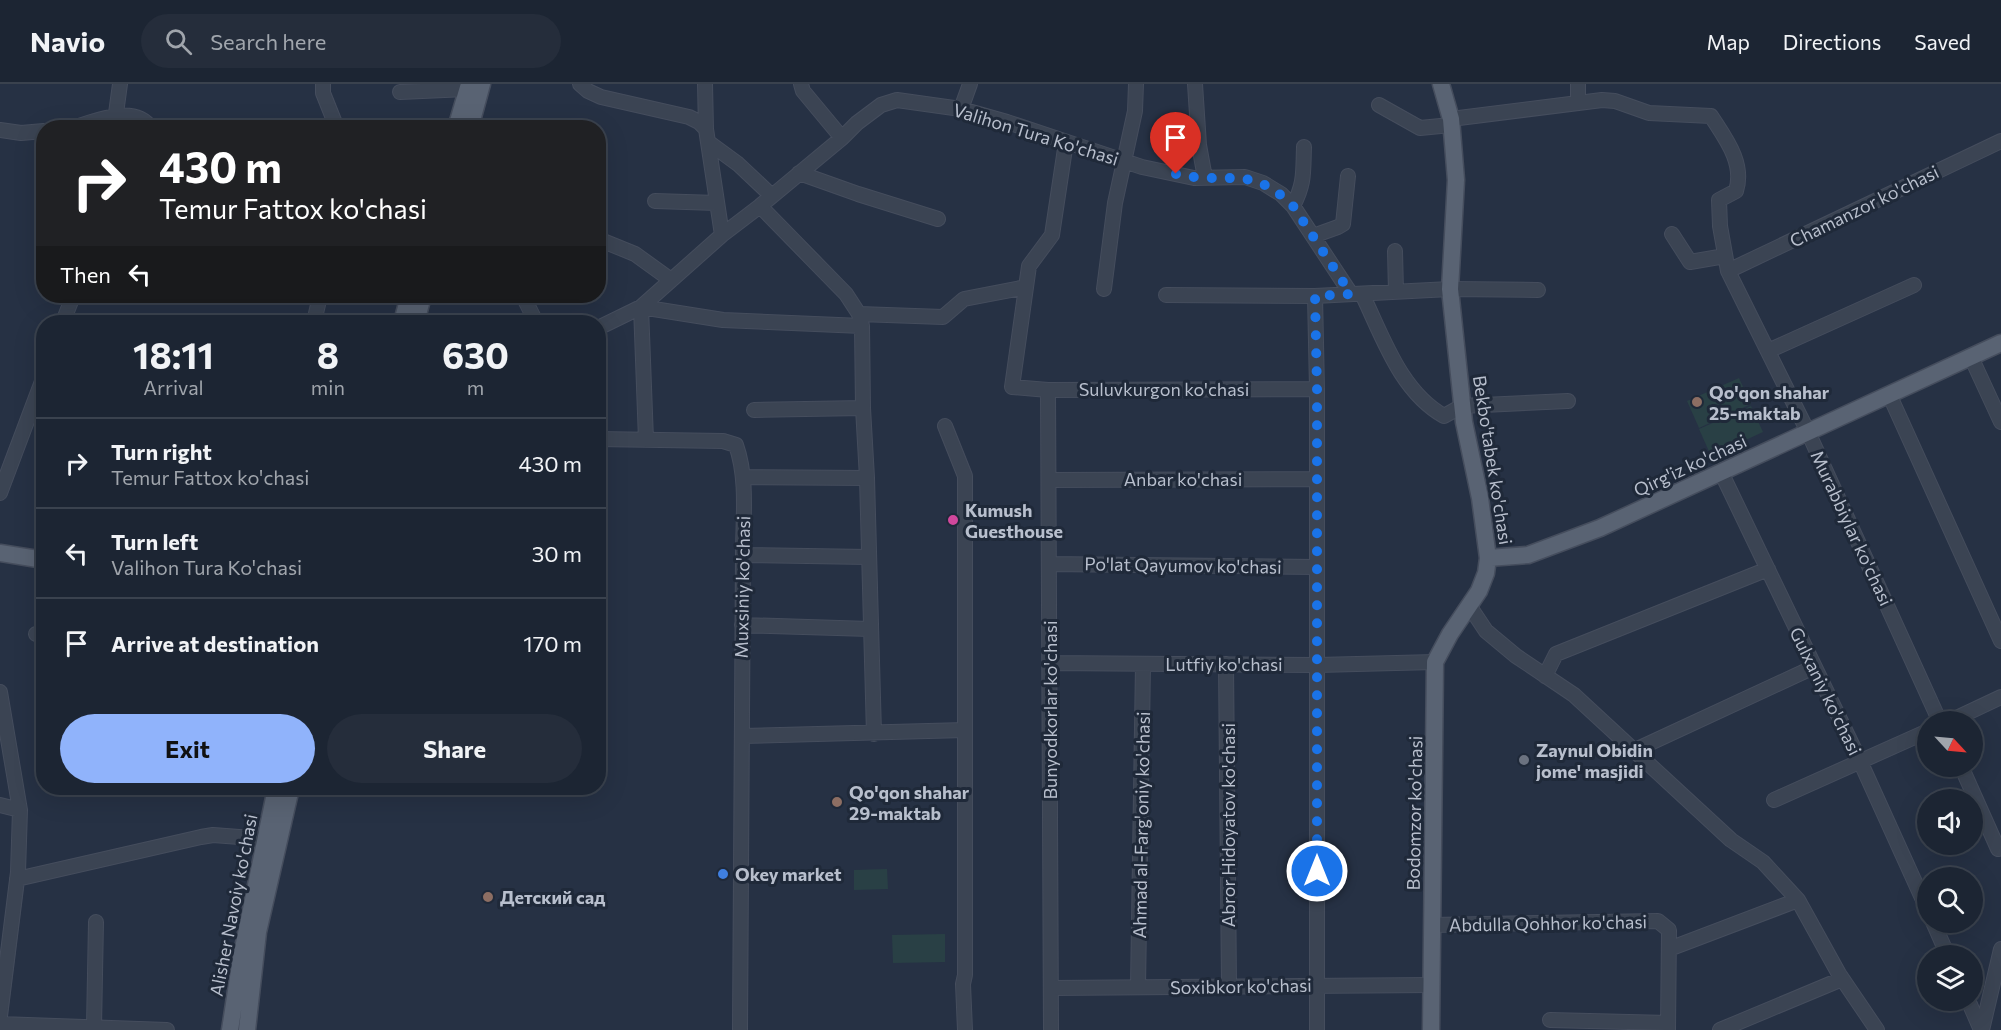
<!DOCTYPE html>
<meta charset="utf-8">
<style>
:root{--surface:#1c2533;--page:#252d3b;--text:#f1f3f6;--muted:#a0a5ac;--line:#3a424e;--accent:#90b3fb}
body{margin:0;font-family:Commissioner,sans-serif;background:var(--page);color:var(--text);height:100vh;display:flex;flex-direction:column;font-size:22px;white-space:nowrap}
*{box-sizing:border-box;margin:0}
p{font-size:20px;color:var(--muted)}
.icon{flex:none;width:33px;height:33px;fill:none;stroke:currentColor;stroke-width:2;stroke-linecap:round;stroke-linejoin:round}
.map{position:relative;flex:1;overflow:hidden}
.panel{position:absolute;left:36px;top:231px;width:570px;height:480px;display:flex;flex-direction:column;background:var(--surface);border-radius:24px;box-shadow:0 6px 24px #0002,0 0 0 2px var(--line)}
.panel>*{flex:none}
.banner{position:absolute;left:36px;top:36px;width:570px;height:183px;border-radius:24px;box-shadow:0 6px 24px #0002,0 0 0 2px var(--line);background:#202124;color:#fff;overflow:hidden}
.needle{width:39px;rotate:116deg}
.fabs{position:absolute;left:1917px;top:627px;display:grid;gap:12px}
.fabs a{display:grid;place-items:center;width:66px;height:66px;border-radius:50%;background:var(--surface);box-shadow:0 6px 24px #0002,0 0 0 2px var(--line);font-size:30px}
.pin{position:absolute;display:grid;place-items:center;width:51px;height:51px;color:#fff;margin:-62px -26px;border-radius:50% 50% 50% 0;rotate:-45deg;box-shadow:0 0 6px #0007}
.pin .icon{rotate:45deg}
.me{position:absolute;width:66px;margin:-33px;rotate:0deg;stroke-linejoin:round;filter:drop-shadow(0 0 4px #0008)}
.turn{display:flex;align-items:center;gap:21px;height:126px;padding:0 24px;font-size:27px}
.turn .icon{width:78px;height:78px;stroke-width:2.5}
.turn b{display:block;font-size:42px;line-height:51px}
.then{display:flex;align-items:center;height:57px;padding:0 24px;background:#0003;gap:12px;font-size:22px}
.eta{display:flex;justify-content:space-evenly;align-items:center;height:102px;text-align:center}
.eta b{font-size:36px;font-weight:700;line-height:42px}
.cta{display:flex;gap:12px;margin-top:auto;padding:12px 24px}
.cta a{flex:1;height:69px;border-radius:36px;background:var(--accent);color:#111;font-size:24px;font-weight:700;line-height:69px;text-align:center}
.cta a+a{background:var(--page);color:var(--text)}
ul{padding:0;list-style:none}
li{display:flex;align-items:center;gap:18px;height:90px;padding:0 24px;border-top:2px solid var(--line)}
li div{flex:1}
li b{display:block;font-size:22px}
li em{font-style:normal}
header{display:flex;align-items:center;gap:36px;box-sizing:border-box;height:84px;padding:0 30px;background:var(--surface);border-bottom:2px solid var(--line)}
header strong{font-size:28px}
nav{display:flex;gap:33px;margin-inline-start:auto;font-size:21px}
.search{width:420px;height:54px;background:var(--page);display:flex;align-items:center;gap:15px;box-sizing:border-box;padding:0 21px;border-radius:33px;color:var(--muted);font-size:22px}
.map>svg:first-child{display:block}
.park{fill:#294045}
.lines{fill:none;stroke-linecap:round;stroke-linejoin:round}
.minor-casing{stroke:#454d5d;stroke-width:16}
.major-casing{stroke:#454d5d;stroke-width:19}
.minor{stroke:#3b4453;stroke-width:14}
.major{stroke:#596373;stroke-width:16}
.route{stroke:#1a73e8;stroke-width:10;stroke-dasharray:0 18}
.education-dot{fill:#8d6e63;stroke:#1f2939;stroke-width:2}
.hotel-dot{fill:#d1479c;stroke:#1f2939;stroke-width:2}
.worship-dot{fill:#6b7280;stroke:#1f2939;stroke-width:2}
.shop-dot{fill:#3f7fe0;stroke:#1f2939;stroke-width:2}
.labels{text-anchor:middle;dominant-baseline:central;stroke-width:6;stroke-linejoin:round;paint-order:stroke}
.street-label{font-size:18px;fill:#b8bfcd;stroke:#1f2939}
.poi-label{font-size:18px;font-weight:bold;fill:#b8bfcd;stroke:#1f2939;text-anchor:start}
</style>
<header>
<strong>Navio</strong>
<div class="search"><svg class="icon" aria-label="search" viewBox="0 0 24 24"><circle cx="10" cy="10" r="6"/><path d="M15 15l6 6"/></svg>Search here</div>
<nav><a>Map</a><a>Directions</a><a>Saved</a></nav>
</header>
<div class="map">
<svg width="2001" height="946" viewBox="0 0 2001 946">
<rect width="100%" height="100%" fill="#263144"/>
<path class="park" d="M1739,294l12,26 -52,24 -12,-27z
M1751,322l12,26 -52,24 -12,-27z
M887,785l1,20 -34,1v-20z
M945,850v28l-52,1 -1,-28z"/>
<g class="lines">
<defs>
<path id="minor" d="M323,0v9l14,35
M580,0l8,7 13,6 88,20 10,5 7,7 16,106
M705,0l1,45
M801,0l2,7 39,47
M1195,0l4,61 6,33
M400,8l67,-3
M1578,19v-19
M1379,21l41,23 31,-3
M961,25l9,-25
M1451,35l151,-19 13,1 34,12 62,3c14,22 34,47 25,75l-17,9 1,26 8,45 80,161 132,290
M72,44c22,-6 62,-25 79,0
M114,44l6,-44
M0,46l21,3 23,-2
M708,58l30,22 34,32
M1066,58l-14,93 -23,31 -17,121 36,3 269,-1
M799,89l59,21 80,25
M655,117l62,2
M760,122l86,88 13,20 3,12 1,82 4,70 7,256
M1293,122c12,-23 10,-34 11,-59
M1672,150l18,28 35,-6
M1313,152l25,-9 5,-3 5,-48
M598,155l37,15 36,26
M1395,167l1,41
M1728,187l273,-130
M1104,205l11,-86 20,-92 1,-27
M1362,210c21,43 38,97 82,122l18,-10 106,-5
M1166,211l149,1 135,-7 88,1
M523,212l13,26
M1315,212l2,93v641
M859,230l84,3 21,-18 62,-12
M63,238l10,-26
M314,238l6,-26
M598,244l43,-21 81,-72 38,-29 82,-68 15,-15 24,-18 16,-5 64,9 46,13 135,45 52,11 51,-1 18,6 18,11 12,12 58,88
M1768,267l146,-66
M1971,273l30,65
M1048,306l3,640
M1889,310l112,247
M754,326l109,-2
M945,342l20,50v499l-2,9 2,46
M598,355l125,2 13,4c12,34 7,74 7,110l-3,475
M646,356l-5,-133 82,13 139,6
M1721,388l139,289 68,150
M743,393l124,1
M1049,396l268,-1
M0,409l44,-117
M743,471l125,2
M1049,480l268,3
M1470,523l16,24 30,25 58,39 157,145 32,22 35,38 41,74 38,56
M742,541l128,4
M36,550l8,-1
M1049,579l269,2 117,-3
M1226,580l3,322
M1545,592l11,-22 212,-85
M0,608l20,118 -2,62 -18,144
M1948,638l53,-25
M742,652l223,-6
M1633,667l181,-84
M1961,682l37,83
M1774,716l154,-69
M0,721l20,5
M17,795l184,-42 12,-2 52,4
M1933,838l15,34
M1432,841l226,-4 11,9 -1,100
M1669,865l129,-49
M1138,903l5,-323
M1051,904l381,-3
M1968,916l13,30
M1550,936l118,3
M0,940l167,6
M94,943l2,-105
M1720,946l122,-51
M1982,946l19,-81"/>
<path id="major" d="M456,44l13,-44
M470,44l12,-44
M402,238l7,-26
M416,238l7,-26
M0,469l44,7
M1488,474l40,-3 72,-27 401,-185
M230,946l11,-72 35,-170
M247,946l11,-98 33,-144
M1431,946l4,-368 15,-28 29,-43 7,-18 2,-15 -8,-60 -16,-76 -14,-133 6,-109 -5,-61 -10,-35"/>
</defs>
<use href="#minor" class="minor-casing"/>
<use href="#major" class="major-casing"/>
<use href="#minor" class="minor"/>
<use href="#major" class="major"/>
</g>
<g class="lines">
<path class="route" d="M1176,90c51,12 74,-11 117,32l58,88 -36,2 2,93v482"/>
</g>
<g class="education-dot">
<circle cx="1697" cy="318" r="6"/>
<circle cx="837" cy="718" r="6"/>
<circle cx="488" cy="813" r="6"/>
</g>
<circle class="hotel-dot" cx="953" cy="436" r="6"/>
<circle class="worship-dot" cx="1524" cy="676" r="6"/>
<circle class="shop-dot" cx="723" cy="790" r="6"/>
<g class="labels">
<g class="street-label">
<text transform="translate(1036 50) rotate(17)">Valihon Tura Ko'chasi</text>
<text transform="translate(1864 122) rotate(-26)">Chamanzor ko'chasi</text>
<text x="1164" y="305">Suluvkurgon ko'chasi</text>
<text transform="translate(1493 376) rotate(81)">Bekbo'tabek ko'chasi</text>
<text transform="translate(1690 381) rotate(-25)">Qirg'iz ko'chasi</text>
<text x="1183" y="395">Anbar ko'chasi</text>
<text transform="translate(1852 444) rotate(65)">Murabbiylar ko'chasi</text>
<text transform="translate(1183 481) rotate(1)">Po'lat Qayumov ko'chasi</text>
<text transform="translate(742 503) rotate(-89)">Muxsiniy ko'chasi</text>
<text x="1224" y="580">Lutfiy ko'chasi</text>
<text transform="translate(1826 607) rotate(64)">Gulxaniy ko'chasi</text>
<text transform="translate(1050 626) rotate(-90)">Bunyodkorlar ko'chasi</text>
<text transform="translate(1414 729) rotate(-89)">Bodomzor ko'chasi</text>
<text transform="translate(1141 741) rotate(-89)">Ahmad al-Farg'oniy ko'chasi</text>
<text transform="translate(1228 741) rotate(-90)">Abror Hidoyatov ko'chasi</text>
<text transform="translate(233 821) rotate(-79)">Alisher Navoiy ko'chasi</text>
<text transform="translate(1548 839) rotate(-1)">Abdulla Qohhor ko'chasi</text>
<text transform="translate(1241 902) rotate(-1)">Soxibkor ko'chasi</text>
</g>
<g class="poi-label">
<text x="1709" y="308">Qo'qon shahar<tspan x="1709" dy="21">25-maktab</tspan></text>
<text x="965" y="426">Kumush<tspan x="965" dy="21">Guesthouse</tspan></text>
<text x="1536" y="666">Zaynul Obidin<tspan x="1536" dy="21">jome' masjidi</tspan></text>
<text x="849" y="708">Qo'qon shahar<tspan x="849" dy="21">29-maktab</tspan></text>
<text x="735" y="790">Okey market</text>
<text x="500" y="813">Детский сад</text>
</g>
</g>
</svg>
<div class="fabs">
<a><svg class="needle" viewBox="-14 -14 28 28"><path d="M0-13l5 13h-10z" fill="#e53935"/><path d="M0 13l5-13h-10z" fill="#a0a5ac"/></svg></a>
<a><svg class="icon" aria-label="sound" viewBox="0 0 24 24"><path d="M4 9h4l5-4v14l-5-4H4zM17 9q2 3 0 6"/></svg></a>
<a><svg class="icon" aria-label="search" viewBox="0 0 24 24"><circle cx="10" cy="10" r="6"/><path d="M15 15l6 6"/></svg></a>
<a><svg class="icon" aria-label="layers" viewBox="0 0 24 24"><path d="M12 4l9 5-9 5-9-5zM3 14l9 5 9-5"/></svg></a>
</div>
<div class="pin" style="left:1176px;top:90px;background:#d93025"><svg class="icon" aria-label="arrive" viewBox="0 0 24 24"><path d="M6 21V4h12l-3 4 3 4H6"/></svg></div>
<svg class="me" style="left:1317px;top:787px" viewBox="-20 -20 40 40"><circle r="17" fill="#1a73e8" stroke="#fff" stroke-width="3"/><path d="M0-11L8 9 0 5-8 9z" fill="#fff"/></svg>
<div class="banner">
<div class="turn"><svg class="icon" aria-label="right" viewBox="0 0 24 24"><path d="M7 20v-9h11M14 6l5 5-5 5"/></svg><div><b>430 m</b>Temur Fattox ko'chasi</div></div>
<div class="then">Then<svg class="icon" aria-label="left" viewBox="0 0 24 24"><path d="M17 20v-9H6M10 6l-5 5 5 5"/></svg></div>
</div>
<section class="panel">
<div class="eta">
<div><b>18:11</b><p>Arrival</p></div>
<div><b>8</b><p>min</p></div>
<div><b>630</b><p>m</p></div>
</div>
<ul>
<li><svg class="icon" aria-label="right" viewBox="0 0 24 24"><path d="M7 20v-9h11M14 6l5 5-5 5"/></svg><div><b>Turn right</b><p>Temur Fattox ko'chasi</p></div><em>430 m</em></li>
<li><svg class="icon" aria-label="left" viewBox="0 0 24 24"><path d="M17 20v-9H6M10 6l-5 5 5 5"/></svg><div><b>Turn left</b><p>Valihon Tura Ko'chasi</p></div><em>30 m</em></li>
<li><svg class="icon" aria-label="arrive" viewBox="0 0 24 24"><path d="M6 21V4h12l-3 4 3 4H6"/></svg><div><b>Arrive at destination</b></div><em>170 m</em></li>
</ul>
<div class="cta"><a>Exit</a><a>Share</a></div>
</section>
</div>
